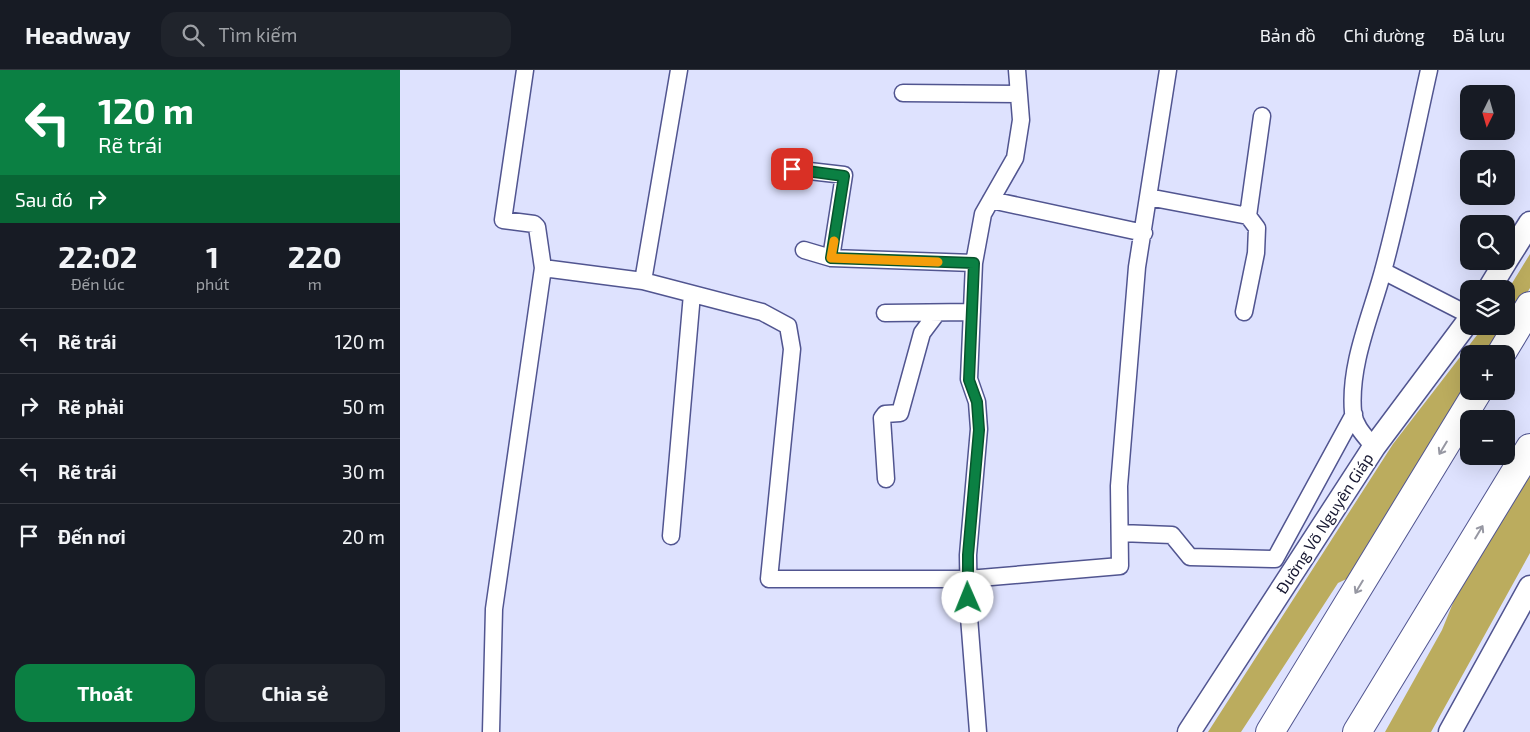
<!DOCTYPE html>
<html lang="vi">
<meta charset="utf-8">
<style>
:root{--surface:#171b24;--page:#20242c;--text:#f1f3f6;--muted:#9ea1a6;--line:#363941;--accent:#0b8043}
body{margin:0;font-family:"Exo 2",sans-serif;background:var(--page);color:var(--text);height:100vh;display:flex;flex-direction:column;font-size:19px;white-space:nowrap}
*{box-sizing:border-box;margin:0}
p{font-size:16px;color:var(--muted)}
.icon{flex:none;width:28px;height:28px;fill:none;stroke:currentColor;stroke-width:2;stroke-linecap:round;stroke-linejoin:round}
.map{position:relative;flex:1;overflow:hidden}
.sheet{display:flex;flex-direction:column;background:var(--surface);width:400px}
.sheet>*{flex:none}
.guide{background:#0b8043;color:#fff;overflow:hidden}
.needle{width:32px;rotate:185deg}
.tools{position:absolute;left:1060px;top:15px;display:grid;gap:10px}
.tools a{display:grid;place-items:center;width:55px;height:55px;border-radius:10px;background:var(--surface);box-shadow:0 5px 20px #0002;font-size:25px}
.pin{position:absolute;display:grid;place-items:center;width:42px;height:42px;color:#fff;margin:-21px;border-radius:10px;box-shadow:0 2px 8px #0006}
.me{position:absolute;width:55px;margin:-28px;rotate:359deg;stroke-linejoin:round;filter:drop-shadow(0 0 4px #0008)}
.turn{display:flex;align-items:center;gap:18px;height:105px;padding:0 15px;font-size:22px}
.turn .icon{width:65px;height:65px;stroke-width:2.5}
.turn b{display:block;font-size:35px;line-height:42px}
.then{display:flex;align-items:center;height:48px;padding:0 15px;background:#0003;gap:10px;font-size:19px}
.eta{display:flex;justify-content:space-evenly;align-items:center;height:85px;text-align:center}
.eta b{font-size:30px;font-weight:700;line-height:35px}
.cta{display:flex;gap:10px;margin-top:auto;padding:10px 15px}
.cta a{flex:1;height:58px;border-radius:15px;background:var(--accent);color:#fff;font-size:20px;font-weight:700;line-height:58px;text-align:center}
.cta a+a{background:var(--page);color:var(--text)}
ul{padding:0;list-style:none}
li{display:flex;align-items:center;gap:15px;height:65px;padding:0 15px;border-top:1px solid var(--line)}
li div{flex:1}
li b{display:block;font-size:19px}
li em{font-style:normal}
header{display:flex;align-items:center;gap:30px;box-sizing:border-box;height:70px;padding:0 25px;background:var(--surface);border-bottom:1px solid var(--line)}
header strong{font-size:24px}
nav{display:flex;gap:28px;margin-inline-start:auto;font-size:18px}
.search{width:350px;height:45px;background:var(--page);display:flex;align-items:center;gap:12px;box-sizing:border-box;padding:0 18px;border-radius:15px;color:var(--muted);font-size:19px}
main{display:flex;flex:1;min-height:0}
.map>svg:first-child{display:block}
.forest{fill:#bbac5e}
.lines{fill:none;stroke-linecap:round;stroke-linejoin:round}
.street-casing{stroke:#515590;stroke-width:19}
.secondary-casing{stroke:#515590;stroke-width:25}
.highway-casing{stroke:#515590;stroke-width:30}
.street{stroke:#fff;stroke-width:16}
.secondary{stroke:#fff;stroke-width:22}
.highway{stroke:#fff;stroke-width:28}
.oneway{stroke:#9798a3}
.route-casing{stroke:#07532c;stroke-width:12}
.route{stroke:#0b8043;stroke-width:9}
.slow{stroke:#f59e0b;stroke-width:9}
.labels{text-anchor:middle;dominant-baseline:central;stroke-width:4;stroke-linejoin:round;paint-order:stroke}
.street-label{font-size:16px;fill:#181932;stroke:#fff}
</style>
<header>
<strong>Headway</strong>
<div class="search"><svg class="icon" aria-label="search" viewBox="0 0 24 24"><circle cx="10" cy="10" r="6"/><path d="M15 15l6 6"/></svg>Tìm kiếm</div>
<nav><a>Bản đồ</a><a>Chỉ đường</a><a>Đã lưu</a></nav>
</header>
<main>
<section class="sheet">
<div class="guide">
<div class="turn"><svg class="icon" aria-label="left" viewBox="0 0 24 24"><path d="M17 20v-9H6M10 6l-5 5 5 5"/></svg><div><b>120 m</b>Rẽ trái</div></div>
<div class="then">Sau đó<svg class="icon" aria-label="right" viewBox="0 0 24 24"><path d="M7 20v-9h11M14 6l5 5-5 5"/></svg></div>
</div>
<div class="eta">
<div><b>22:02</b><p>Đến lúc</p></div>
<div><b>1</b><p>phút</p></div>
<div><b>220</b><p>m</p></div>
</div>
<ul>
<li><svg class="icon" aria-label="left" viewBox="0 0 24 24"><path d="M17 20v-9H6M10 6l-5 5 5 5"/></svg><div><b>Rẽ trái</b></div><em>120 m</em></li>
<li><svg class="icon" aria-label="right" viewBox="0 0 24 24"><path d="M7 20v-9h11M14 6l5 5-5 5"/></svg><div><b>Rẽ phải</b></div><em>50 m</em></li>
<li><svg class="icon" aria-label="left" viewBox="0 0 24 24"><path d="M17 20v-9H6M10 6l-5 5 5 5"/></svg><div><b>Rẽ trái</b></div><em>30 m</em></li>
<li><svg class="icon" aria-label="arrive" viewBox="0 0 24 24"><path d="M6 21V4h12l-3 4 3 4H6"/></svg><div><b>Đến nơi</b></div><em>20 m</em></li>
</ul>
<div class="cta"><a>Thoát</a><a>Chia sẻ</a></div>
</section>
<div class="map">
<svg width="1130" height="662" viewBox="0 0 1130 662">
<rect width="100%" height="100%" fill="#dee2fe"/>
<path class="forest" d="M1130,184v34l-40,66h-21v35l-112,185 -19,9 -97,149h-33l185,-288 91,-118h22v-33z
M1130,394v89l-99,179h-46l57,-102 26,-64z"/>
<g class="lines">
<defs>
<path id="street" d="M503,23l116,1
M392,99l52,6 -13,83
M748,127l100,19 9,12 -1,25 -12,59
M591,130l153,33
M848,146l14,-100
M404,180l27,8 143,5
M143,198l100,13 119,31 26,14 4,23 -23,230h199l152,-13 -1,-80 18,-219 31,-197
M983,201l86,44
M243,211l36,-211
M485,243l87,-1
M974,377c-9,-11 -19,-20 -21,-35 -4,-48 18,-96 30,-141 18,-66 31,-134 46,-201
M486,409l-4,-61 3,-4 15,-1 22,-80 15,-20
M720,463l52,2 18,22 85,2 79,-145
M271,466l21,-242
M91,662l3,-123 49,-341 -6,-41 -3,-3 -31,-4 22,-150
M578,662l-9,-115 -1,-62 11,-126 -2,-27 -8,-23 5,-116 9,-49 32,-56 6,-38 -4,-50"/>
<path id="secondary" d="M1106,191l24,-38
M1089,219l17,-28
M789,662l185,-285 95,-127
M1050,662l80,-145"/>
<path id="highway" d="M1101,284l29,-48
M870,662l208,-341
M957,662l173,-284"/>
</defs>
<use href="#street" class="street-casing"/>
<use href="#secondary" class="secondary-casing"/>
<use href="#highway" class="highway-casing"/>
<use href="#street" class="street"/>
<use href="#secondary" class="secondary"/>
<use href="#highway" class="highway"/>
</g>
<defs><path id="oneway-shaft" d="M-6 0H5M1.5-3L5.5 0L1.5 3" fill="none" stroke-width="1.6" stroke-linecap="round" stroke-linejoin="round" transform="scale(1.25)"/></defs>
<g class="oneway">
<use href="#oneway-shaft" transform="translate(1043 378) rotate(121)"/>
<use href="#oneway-shaft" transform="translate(1079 462) rotate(-59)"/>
<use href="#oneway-shaft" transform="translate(959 517) rotate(121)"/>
</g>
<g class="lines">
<defs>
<path id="route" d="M392,99l52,7 -13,82 143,5 -5,117 8,22 2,28 -11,125v43"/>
</defs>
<use href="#route" class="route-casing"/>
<use href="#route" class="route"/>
<path class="slow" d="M434,171l-3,17 107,4"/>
</g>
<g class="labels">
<g class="street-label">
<text transform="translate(924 453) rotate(-57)">Đường Võ Nguyên Giáp</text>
</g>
</g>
</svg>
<div class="tools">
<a><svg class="needle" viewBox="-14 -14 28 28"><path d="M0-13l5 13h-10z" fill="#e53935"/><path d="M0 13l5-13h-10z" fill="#9ea1a6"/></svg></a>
<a><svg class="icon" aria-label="sound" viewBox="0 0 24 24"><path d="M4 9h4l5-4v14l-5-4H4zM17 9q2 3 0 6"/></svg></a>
<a><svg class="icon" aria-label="search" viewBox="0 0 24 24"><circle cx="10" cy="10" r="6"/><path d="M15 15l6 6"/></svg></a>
<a><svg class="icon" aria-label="layers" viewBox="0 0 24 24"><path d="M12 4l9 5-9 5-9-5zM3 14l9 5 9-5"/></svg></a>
<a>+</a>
<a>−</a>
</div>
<div class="pin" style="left:392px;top:99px;background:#d93025"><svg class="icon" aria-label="arrive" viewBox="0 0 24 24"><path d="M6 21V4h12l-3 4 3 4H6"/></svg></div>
<svg class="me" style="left:568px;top:528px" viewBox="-20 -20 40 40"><circle r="19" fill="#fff"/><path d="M0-13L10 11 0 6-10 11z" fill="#0b8043"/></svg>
</div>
</main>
